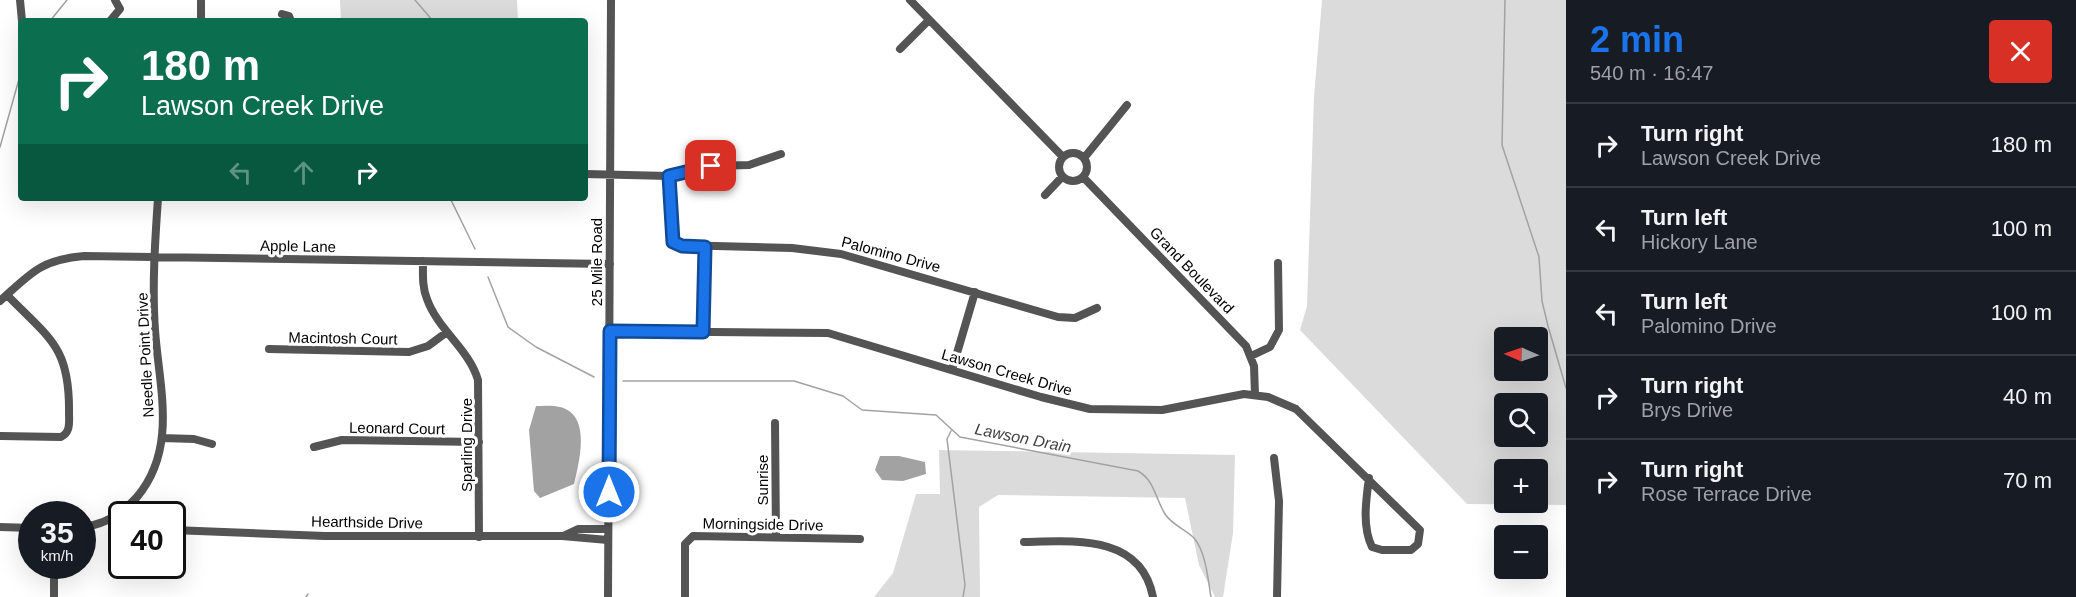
<!DOCTYPE html>
<meta charset="utf-8">
<style>
:root{--surface:#171b24;--page:#242831;--text:#f1f3f6;--muted:#9ea1a6;--line:#363941;--accent:#1a73e8}
body{margin:0;font-family:Arial,sans-serif;background:var(--page);color:var(--text);height:100vh;display:flex;flex-direction:column;font-size:22px;white-space:nowrap}
*{box-sizing:border-box;margin:0}
p{font-size:20px;color:var(--muted)}
.icon{flex:none;width:33px;height:33px;fill:none;stroke:currentColor;stroke-width:2;stroke-linecap:round;stroke-linejoin:round}
.map{position:relative;flex:1;overflow:hidden}
.panel{display:flex;flex-direction:column;background:var(--surface);width:510px}
.panel>*{flex:none}
.top-card{position:absolute;left:18px;top:18px;width:570px;height:183px;border-radius:6px;box-shadow:0 6px 24px #0002;background:#0b6e4f;color:#fff;overflow:hidden}
.needle{width:39px;rotate:272deg}
.controls{position:absolute;left:1494px;top:327px;display:grid;gap:12px}
.controls a{display:grid;place-items:center;width:54px;height:54px;border-radius:6px;background:var(--surface);box-shadow:0 6px 24px #0002;font-size:30px}
.speed{position:absolute;left:18px;top:501px;display:flex;gap:12px;font-size:30px;font-weight:700;text-align:center}
.speed>*{display:grid;place-content:center;width:78px;height:78px;border-radius:50%;background:var(--surface);box-shadow:0 6px 24px #0002;line-height:1}
.speed small{font-size:15px;font-weight:400}
.speed .limit{border:3px solid #111;border-radius:9px;background:#fff;color:#111}
.pin{position:absolute;display:grid;place-items:center;width:51px;height:51px;color:#fff;margin:-26px;border-radius:12px;box-shadow:0 3px 9px #0006}
.me{position:absolute;width:66px;margin:-33px;rotate:0deg;stroke-linejoin:round;filter:drop-shadow(0 0 4px #0008)}
.turn{display:flex;align-items:center;gap:21px;height:126px;padding:0 24px;font-size:27px}
.turn .icon{width:78px;height:78px;stroke-width:2.5}
.turn b{display:block;font-size:42px;line-height:51px}
.lanes{display:flex;align-items:center;height:57px;padding:0 24px;background:#0003;justify-content:center;gap:30px;direction:ltr}
.lanes .off{opacity:.35}
.round{display:grid;place-items:center;flex:none;width:63px;height:63px;border-radius:6px;background:var(--page)}
.summary{display:flex;align-items:center;justify-content:space-between;height:102px;padding:0 24px}
h1{font-size:36px;font-weight:700;line-height:45px;color:var(--accent)}
ul{padding:0;list-style:none}
li{display:flex;align-items:center;gap:18px;height:84px;padding:0 24px;border-top:2px solid var(--line)}
li div{flex:1}
li b{display:block;font-size:22px}
li em{font-style:normal}
main{display:flex;flex:1;min-height:0}
.map>svg:first-child{display:block}
.green{fill:#dbdbdb;fill-rule:evenodd}
.water{fill:#a2a2a2}
.lines{fill:none;stroke-linecap:round;stroke-linejoin:round}
.stream{stroke:#a2a2a2;stroke-width:1.5}
.minor{stroke:#545454;stroke-width:8}
.route-casing{stroke:#114b97;stroke-width:15}
.route{stroke:#1a73e8;stroke-width:10}
.labels{text-anchor:middle;dominant-baseline:central;stroke-width:6;stroke-linejoin:round;paint-order:stroke}
.street-label{font-size:15px;fill:#000;stroke:#fff}
.water-label{font-size:16px;font-style:italic;fill:#434343;stroke:#fff}
</style>
<main>
<div class="map">
<svg width="1566" height="597" viewBox="0 0 1566 597">
<rect width="100%" height="100%" fill="#fff"/>
<path class="green" d="M340,0h177l1,21h-177z
M1322,0h244v505l-99,-1 -167,-174 7,-24 7,-209zM1504,338h34v32h-34zM1504,404h34v32h-34zM1504,470h34v32h-34z
M939,450l296,5 -2,78 -10,64h-8l-16,-32 -14,-67 -187,-3 -19,12 1,90h-106l19,-24 23,-79h24z"/>
<path class="water" d="M536,406c7,0 17,-1 24,1 32,8 19,55 14,77l-34,14 -6,-7 -5,-61z
M880,456h19l26,6 1,12 -23,7 -21,-1 -7,-10z"/>
<g class="lines">
<path class="stream" d="M415,0l18,21
M1505,0l-3,145 37,112 3,44 6,25 18,62
M50,21l17,-21
M0,147l21,-75
M450,198l25,51
M488,277l20,50 28,20 58,30
M623,381h171l49,15 19,14 74,5 24,22 178,34c17,10 17,27 27,43 7,11 20,15 29,24 12,14 14,42 17,59
M951,431l-4,8 18,146 -2,12
M306,597l2,-3"/>
<path class="minor" d="M20,0l2,21
M910,0l153,157
M282,14l7,2 2,5
M110,21l10,-12 -5,-9
M201,21v-21
M900,49l29,-29
M1059 167a14 14 0 1 1 28 0a14 14 0 1 1-28 0Z
M1084,158l43,-53
M585,174l84,2 42,-10 38,-1 32,-11
M669,176l2,59 6,10 115,3 49,6 217,63 17,1 22,-10
M1083,177l163,169 8,20 1,29
M1045,195l17,-18
M423,261c0,13 -1,26 4,38 11,31 42,50 51,81l1,157
M0,301c31,-28 40,-41 84,-45l526,8
M610,331l218,2 213,64 49,12 72,1 82,-16 24,3 28,12 124,121 -2,14 -7,6h-29l-10,-3c-10,-20 -6,-47 -3,-69
M703,332l2,-85
M269,349l140,3 19,-6 19,-14
M1251,356l19,-9 9,-17 -1,-67
M952,370l23,-78
M775,423l1,114
M0,436l61,1c10,-5 8,-15 8,-24 1,-66 -19,-74 -62,-118
M162,438l32,1 18,5
M314,447l28,-7 137,2
M1274,458l5,43 -2,96
M132,502l13,12
M0,527l32,1
M82,527c22,-2 41,-14 55,-30 41,-49 22,-110 18,-167 -3,-43 0,-89 3,-132
M172,530l153,6h237l46,4
M563,536l15,-7h30
M1024,542c50,-1 117,-8 129,55
M54,597v-31
M608,597l3,-597
M685,597v-53l8,-8 167,3"/>
</g>
<g class="lines">
<defs>
<path id="route" d="M609,492l1,-161 93,1 2,-85 -23,-1 -9,-4 -4,-66 42,-10"/>
</defs>
<use href="#route" class="route-casing"/>
<use href="#route" class="route"/>
</g>
<g class="labels">
<g class="street-label">
<text transform="translate(298 246) rotate(1)">Apple Lane</text>
<text transform="translate(891 254) rotate(15)">Palomino Drive</text>
<text transform="translate(596 262) rotate(-90)">25 Mile Road</text>
<text transform="translate(1192 270) rotate(46)">Grand Boulevard</text>
<text transform="translate(343 338) rotate(1)">Macintosh Court</text>
<text transform="translate(145 355) rotate(-93)">Needle Point Drive</text>
<text transform="translate(1007 372) rotate(16)">Lawson Creek Drive</text>
<text transform="translate(397 428) rotate(1)">Leonard Court</text>
<text transform="translate(466 445) rotate(-90)">Sparling Drive</text>
<text transform="translate(762 480) rotate(-90)">Sunrise</text>
<text transform="translate(367 522) rotate(1)">Hearthside Drive</text>
<text transform="translate(763 524) rotate(1)">Morningside Drive</text>
</g>
<g class="water-label">
<text transform="translate(1023 438) rotate(11)">Lawson Drain</text>
</g>
</g>
</svg>
<div class="controls">
<a><svg class="needle" viewBox="-14 -14 28 28"><path d="M0-13l5 13h-10z" fill="#e53935"/><path d="M0 13l5-13h-10z" fill="#9ea1a6"/></svg></a>
<a><svg class="icon" aria-label="search" viewBox="0 0 24 24"><circle cx="10" cy="10" r="6"/><path d="M15 15l6 6"/></svg></a>
<a>+</a>
<a>−</a>
</div>
<div class="speed"><div>35<small>km/h</small></div><div class="limit">40</div></div>
<div class="pin" style="left:711px;top:166px;background:#d93025"><svg class="icon" aria-label="arrive" viewBox="0 0 24 24"><path d="M6 21V4h12l-3 4 3 4H6"/></svg></div>
<svg class="me" style="left:609px;top:492px" viewBox="-20 -20 40 40"><circle r="17" fill="#1a73e8" stroke="#fff" stroke-width="3"/><path d="M0-11L8 9 0 5-8 9z" fill="#fff"/></svg>
<div class="top-card">
<div class="turn"><svg class="icon" aria-label="right" viewBox="0 0 24 24"><path d="M7 20v-9h11M14 6l5 5-5 5"/></svg><div><b>180 m</b>Lawson Creek Drive</div></div>
<div class="lanes"><svg class="icon off" aria-label="left" viewBox="0 0 24 24"><path d="M17 20v-9H6M10 6l-5 5 5 5"/></svg><svg class="icon off" aria-label="ahead" viewBox="0 0 24 24"><path d="M12 20V5M6 11l6-6 6 6"/></svg><svg class="icon" aria-label="right" viewBox="0 0 24 24"><path d="M7 20v-9h11M14 6l5 5-5 5"/></svg></div>
</div>
</div>
<section class="panel">
<div class="summary"><div><h1>2 min</h1><p>540 m · 16:47</p></div><a class="round" style="background:#d93025;color:#fff"><svg class="icon" aria-label="close" viewBox="0 0 24 24"><path d="M6 6l12 12M18 6L6 18"/></svg></a></div>
<ul>
<li><svg class="icon" aria-label="right" viewBox="0 0 24 24"><path d="M7 20v-9h11M14 6l5 5-5 5"/></svg><div><b>Turn right</b><p>Lawson Creek Drive</p></div><em>180 m</em></li>
<li><svg class="icon" aria-label="left" viewBox="0 0 24 24"><path d="M17 20v-9H6M10 6l-5 5 5 5"/></svg><div><b>Turn left</b><p>Hickory Lane</p></div><em>100 m</em></li>
<li><svg class="icon" aria-label="left" viewBox="0 0 24 24"><path d="M17 20v-9H6M10 6l-5 5 5 5"/></svg><div><b>Turn left</b><p>Palomino Drive</p></div><em>100 m</em></li>
<li><svg class="icon" aria-label="right" viewBox="0 0 24 24"><path d="M7 20v-9h11M14 6l5 5-5 5"/></svg><div><b>Turn right</b><p>Brys Drive</p></div><em>40 m</em></li>
<li><svg class="icon" aria-label="right" viewBox="0 0 24 24"><path d="M7 20v-9h11M14 6l5 5-5 5"/></svg><div><b>Turn right</b><p>Rose Terrace Drive</p></div><em>70 m</em></li>
</ul>
</section>
</main>
